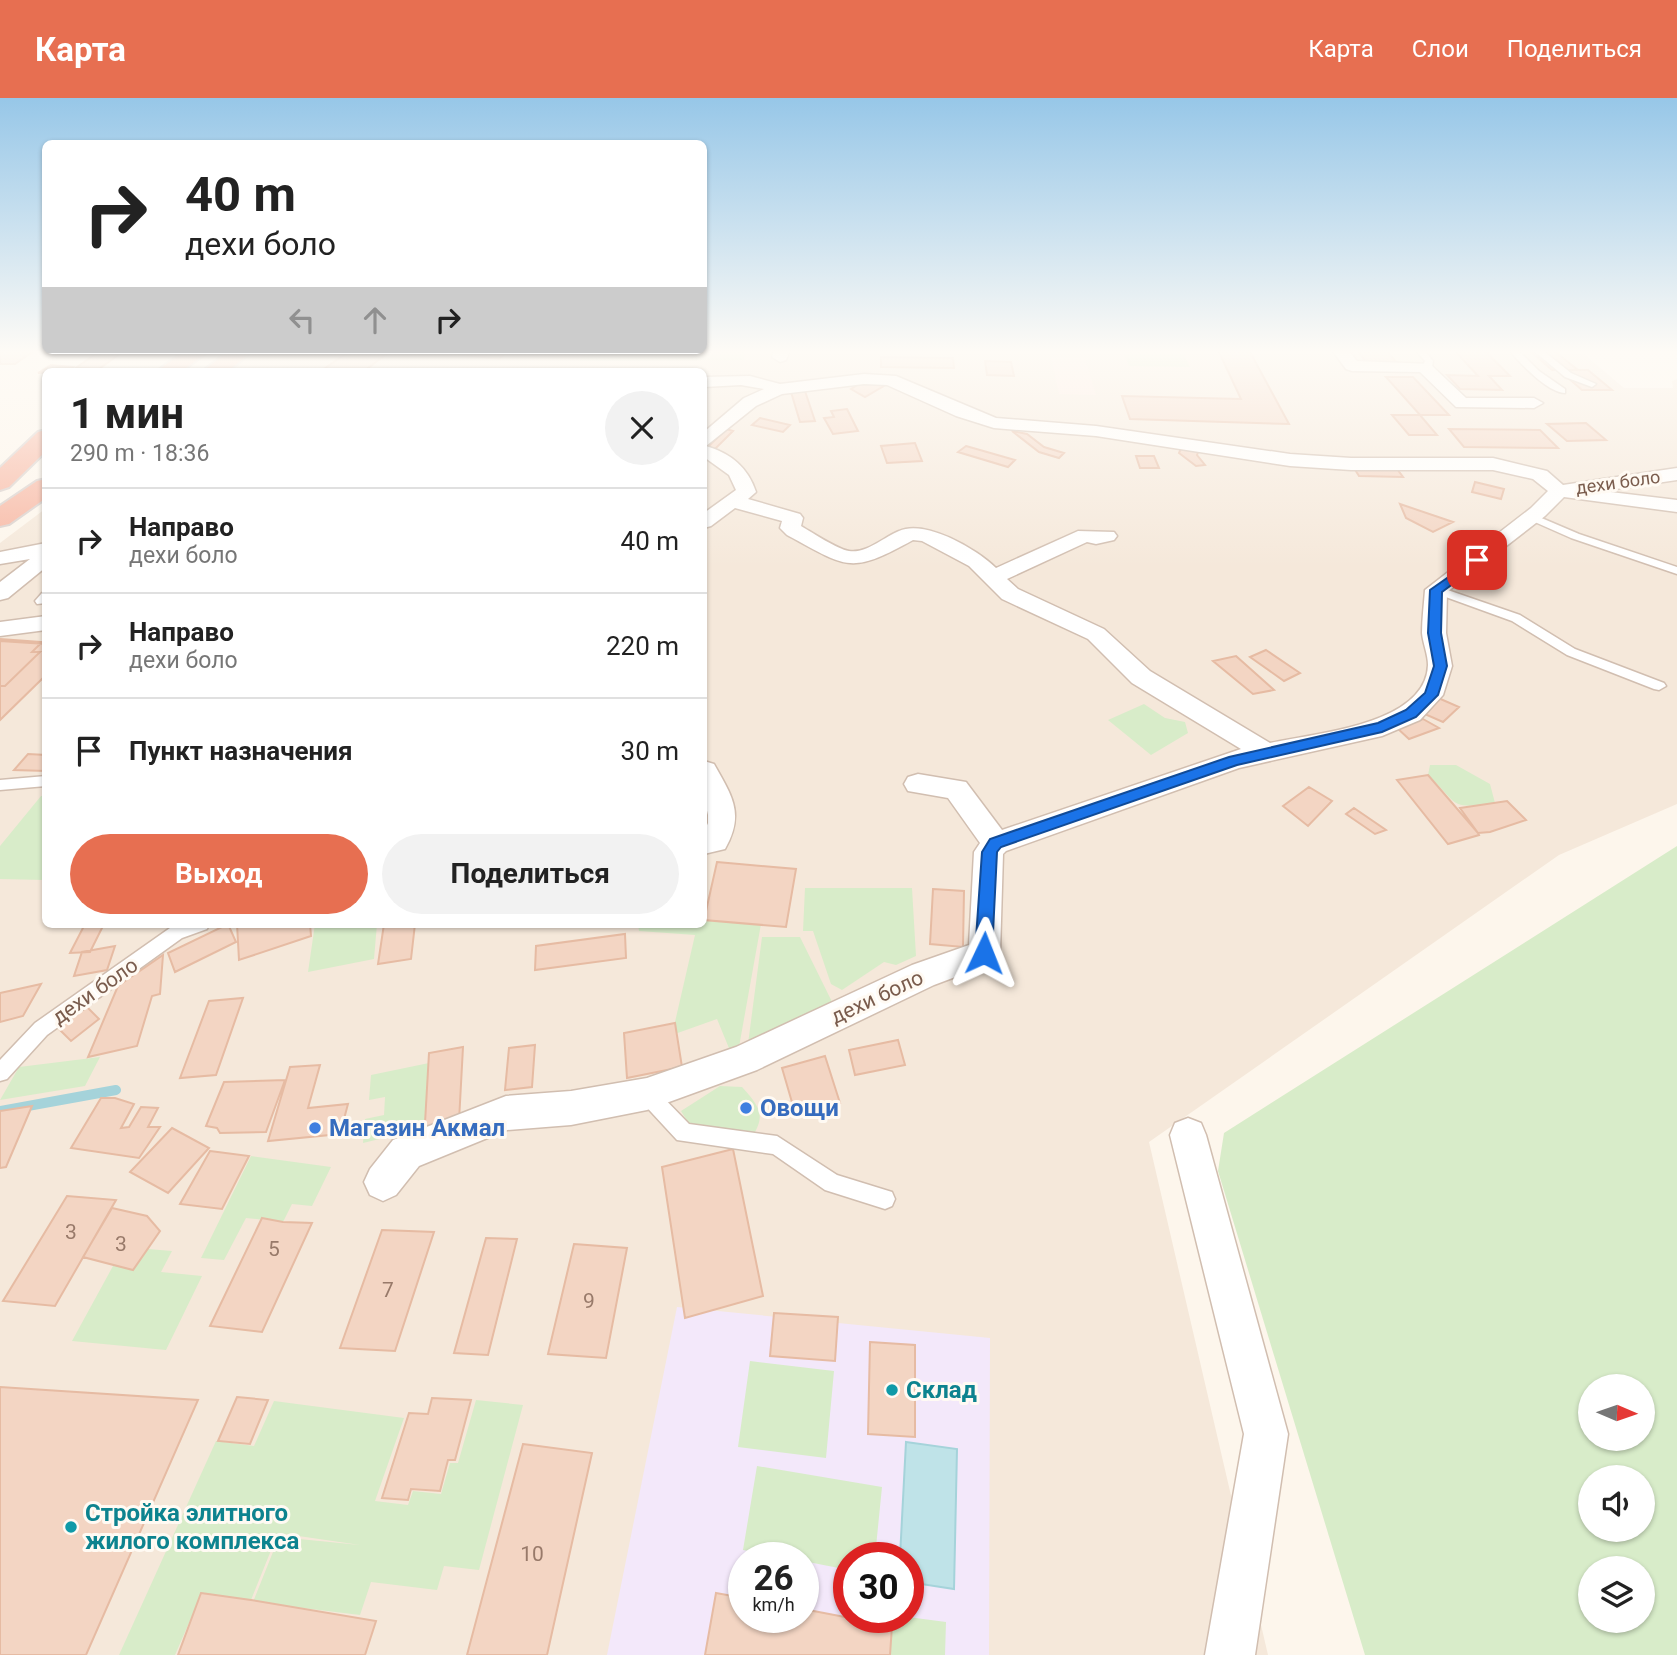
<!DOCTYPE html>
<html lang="ru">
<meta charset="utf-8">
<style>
:root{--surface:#fff;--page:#f2f2f2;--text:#222;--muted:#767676;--line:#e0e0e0;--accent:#e76f51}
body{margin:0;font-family:Roboto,sans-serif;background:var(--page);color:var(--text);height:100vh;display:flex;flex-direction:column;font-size:26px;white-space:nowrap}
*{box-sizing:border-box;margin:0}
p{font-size:23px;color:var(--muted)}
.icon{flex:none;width:38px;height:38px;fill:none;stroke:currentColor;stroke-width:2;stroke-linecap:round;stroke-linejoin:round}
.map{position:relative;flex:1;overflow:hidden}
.details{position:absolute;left:42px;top:270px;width:665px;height:560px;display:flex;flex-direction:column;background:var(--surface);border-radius:10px;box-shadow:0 2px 5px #0004}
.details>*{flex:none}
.guide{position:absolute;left:42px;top:42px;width:665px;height:214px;border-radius:10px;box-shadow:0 2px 5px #0004;background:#fff;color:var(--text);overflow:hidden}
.needle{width:46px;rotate:92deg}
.tools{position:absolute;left:1578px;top:1276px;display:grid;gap:14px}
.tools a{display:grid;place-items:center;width:77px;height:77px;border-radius:50%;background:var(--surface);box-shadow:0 2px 5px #0004;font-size:35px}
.speed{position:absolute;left:728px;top:1444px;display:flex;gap:14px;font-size:35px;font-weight:700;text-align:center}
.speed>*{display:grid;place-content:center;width:91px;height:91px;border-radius:50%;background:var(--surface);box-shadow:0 2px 5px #0004;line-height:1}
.speed small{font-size:18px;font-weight:400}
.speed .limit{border:10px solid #d22;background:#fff;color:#111}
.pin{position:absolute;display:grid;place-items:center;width:60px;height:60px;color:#fff;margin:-30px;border-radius:14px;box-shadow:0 4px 10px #0006}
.me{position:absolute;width:77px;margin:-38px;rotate:2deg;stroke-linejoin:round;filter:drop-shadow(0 0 5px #0008)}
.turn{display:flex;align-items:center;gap:24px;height:147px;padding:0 28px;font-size:32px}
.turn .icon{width:91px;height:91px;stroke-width:2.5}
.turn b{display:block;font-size:49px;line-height:60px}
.lanes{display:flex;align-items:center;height:66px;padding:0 28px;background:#0003;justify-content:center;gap:35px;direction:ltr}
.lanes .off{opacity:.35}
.round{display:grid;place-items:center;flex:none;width:74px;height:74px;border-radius:37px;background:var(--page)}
.head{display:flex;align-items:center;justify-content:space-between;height:119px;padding:0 28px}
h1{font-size:42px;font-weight:700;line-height:52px}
.primary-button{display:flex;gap:14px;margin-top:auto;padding:14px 28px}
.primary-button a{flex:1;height:80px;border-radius:42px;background:var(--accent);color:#fff;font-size:28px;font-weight:700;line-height:80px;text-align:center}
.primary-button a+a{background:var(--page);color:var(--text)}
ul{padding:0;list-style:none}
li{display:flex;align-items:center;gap:21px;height:105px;padding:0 28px;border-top:2px solid var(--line)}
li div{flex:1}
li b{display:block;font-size:26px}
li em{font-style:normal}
header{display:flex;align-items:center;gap:42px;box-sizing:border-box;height:98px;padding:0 35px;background:var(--accent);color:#fff}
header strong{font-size:33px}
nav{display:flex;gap:38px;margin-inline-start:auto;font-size:24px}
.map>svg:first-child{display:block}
.residential{fill:#f5e8da;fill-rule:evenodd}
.commercial{fill:#fde8e0}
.education{fill:#f3e8fa;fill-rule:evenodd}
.green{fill:#d8ecc9;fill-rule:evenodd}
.water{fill:#bfe3e8;stroke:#a5d3da;stroke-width:2}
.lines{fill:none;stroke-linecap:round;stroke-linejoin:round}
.stream{stroke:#a5d3da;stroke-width:10}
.building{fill:#f3d5c3;stroke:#e6bba3;stroke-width:2}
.lane-casing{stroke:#d1beb0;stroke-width:3}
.street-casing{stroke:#d1beb0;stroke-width:3}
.highway-casing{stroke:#dad1cd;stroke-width:4}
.lane{fill:#fff;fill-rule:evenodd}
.street{fill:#fff;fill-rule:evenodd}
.highway{fill:#f7b7a3;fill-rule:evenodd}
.route{fill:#1a73e8;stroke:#114b97;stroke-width:2}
.shop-dot{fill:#3f7fe0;stroke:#fffaf3;stroke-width:2.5}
.culture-dot{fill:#0f9aa8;stroke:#fffaf3;stroke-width:2.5}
.labels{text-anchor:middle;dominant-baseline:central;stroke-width:6;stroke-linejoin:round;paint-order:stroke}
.far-street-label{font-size:18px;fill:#7a5c4d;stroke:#fffaf3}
.street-label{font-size:21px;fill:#7a5c4d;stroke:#fffaf3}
.near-number-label{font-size:21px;fill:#987a6a}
.near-shop-label{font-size:24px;font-weight:bold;fill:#366cbe;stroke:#fffaf3;text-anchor:start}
.near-culture-label{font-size:24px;font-weight:bold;fill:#0d838f;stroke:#fffaf3;text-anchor:start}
</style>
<header>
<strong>Карта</strong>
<nav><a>Карта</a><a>Слои</a><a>Поделиться</a></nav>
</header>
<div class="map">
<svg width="1677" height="1557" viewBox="0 0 1677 1557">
<rect width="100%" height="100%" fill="#fdf6ec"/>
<path class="residential" d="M251,252h1328l45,38h49l-1,-7 5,-2v425l-118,51 -410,287 119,513h-1268v-1112l45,-34 1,415h658v-553h-479zM744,1460h59v59h-59zM849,1460h59v59h-59z"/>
<path class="commercial" d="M1051,259l34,1 11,37 -37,-1z"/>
<path class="education" d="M677,1209l313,31 -1,317h-382zM744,1460h59v59h-59zM849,1460h59v59h-59z"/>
<path class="green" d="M584,252h161l-1,10 -164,1z
M1123,254l60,1 7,14 -61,-1z
M1144,606l21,14 20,4 3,11 -37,22 -43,-35z
M1430,667h26l34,19 5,19c-47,7 -36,1 -67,-28z
M41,698h4v84l-45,-1v-33z
M1677,748v809h-312l-147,-484 6,-38zM1591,1288h52v52h-52zM1591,1379h52v53h-52zM1591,1470h52v52h-52z
M805,790h107l4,68 -20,9 -12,-3 -42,28 -11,-6 -18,-53h-10z
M704,822l57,4 -22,123 9,-3 14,-107h38l38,77 -107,39 -14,-34 -45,16 23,-100 -56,-4 -1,-7h66z
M315,826h62l-3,35 -66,13z
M100,959l-15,29 -85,14 19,-33z
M429,965l-4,60 -25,5v6l-37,9 2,-24 19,-4 1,-18 -16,3 2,-25z
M720,988l22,1c24,26 22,32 4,60l-50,-12 -15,-24z
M251,1058l80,11 -19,39 -20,-2 -9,18 -37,-4 -22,42 -23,-2z
M148,1151l24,2 -11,21 41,4 -36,74 -94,-9 41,-75 18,1z
M750,1263l84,10 -8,87 -88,-11z
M476,1302l47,5 -44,165 -35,-4 -7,24 -66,-8 -11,33 -107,-13 26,-65 81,8 -82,-12 -27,67 -49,-7 -27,62h-56l97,-214 38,5 20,-45 130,17 -29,83 33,4 5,-14 28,3 9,-31h8z
M757,1368l125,21 -7,70 -26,1v12l-46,-9v-3l-21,-1 -39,-7z
M859,1519h49l38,5 -1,33h-89z"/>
<path class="water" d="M906,1344l51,7 -3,140 -46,-7v-24l-8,-1z"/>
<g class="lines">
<path class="stream" d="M0,1013l116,-21"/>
</g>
<path class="building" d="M0,252h35l-20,14h-15z
M101,252h24l-26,19 -23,-1z
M351,252h41l-28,21h-43z
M423,252h86l-10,9z
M1218,252h31l40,74 -159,-5 -8,-23 119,3z
M1357,252h29l10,12h-30z
M1454,252h30l26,26h-21l13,14 -42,-1 -13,-14 31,1z
M1529,252h24l25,20h-26z
M881,259l72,1 1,10 -73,-1z
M985,263l26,1 3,14 -27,-1z
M51,267l22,2 -6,4 -29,2z
M1559,272h29l24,20h-30z
M1386,279h27l36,38h-29z
M865,282l24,3 -24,14 -14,-8z
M805,293l10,30 -15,1 -9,-30z
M847,311l11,22 -25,3 -9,-16 10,-1 -3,-6z
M1392,317h28l17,20h-28z
M760,320l30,7 -7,7 -31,-7z
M1586,325l20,17 -39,1 -20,-17z
M726,331l7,2 -19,19 -7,-2z
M1449,331l91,1 18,18 -94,-1z
M1012,333l15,3 17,13 20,6 -5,5 -20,-6z
M915,345l7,18 -35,2 -6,-17z
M1183,346l17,3 -3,8 8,10 -9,1 -17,-13z
M966,348l49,14 -7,7 -50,-15z
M1136,358h18l5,12h-19z
M1354,370l43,1 6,8 -44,-1z
M1475,384l29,7 -3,10 -29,-7z
M1400,406l53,18 -20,10 -27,-14z
M0,541l42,3 -10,10h8l-35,34h-5z
M0,543l46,3v31l-46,45z
M1266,552l34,23 -16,8 -34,-24z
M1236,558l38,34 -21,4 -40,-33z
M1436,599l23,10 -16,15 -23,-10z
M1423,621l16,9 -30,11 -12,-11z
M28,656l18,1v16l-32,-1z
M1428,677l50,58 1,2 -31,9 -51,-64z
M1309,689l23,14 -24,25 -25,-20z
M1507,703l19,19 -36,12 -12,1 -18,-25z
M1354,710l32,22 -11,4 -29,-20z
M717,764l79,7 -10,58 -82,-7z
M933,791l31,2 -1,56 -33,-3z
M85,826h19l-14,28 -20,1z
M228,826l8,18 -61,30 -7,-19z
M237,826h73l1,12 -72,24z
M384,826h31l-4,35 -33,5z
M625,836l1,24 -91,12 1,-24z
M115,848l-8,24 -33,6 8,-24z
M163,857l-3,39 -8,2 -15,50 -49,11 30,-71z
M41,886l-18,32 -23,6v-29z
M243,900l-27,77 -36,3 29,-77z
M87,909l12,12 -28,22 -13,-13z
M675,925l7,44 -55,11 -3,-45z
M898,942l7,25 -50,10 -6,-25z
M535,947l-3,42 -27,3 4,-42z
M463,949l-4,74 -40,7 6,-5 4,-70z
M825,958l15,47 -44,13 -14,-48z
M320,967l-12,43 40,-4 -8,30 -72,7 22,-74z
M285,982l-19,52 -46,1 -3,-5 -11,-2 18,-44z
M101,1000h14l19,6 -13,24 8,-1 12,-20 17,1 -10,19h12l-21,31 -68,-10z
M32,1008l-26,61 -6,1v-57z
M172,1030l37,20 -41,45 -38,-21z
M733,1051l30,147 -78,22 -23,-151z
M210,1053l39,5 -27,53 -42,-5z
M67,1098l49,4 -61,106 -52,-5z
M112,1110l35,8 13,15 -27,39 -50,-13z
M262,1120l21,4 29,1 -50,109 -52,-6z
M382,1132l52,2 -39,119 -55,-3z
M486,1140l31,1 -29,116 -34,-2z
M574,1146l53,4 -21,110 -58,-4z
M774,1215l64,4 -3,44 -65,-5z
M870,1244l45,3v92l-47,-3z
M0,1289l198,13 -112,255h-86z
M237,1299l31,3 -18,44 -32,-3z
M432,1300l39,2 -16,60h-7l-8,31 -29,-2 -3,11 -26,-2 27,-85 19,1z
M523,1346l69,9 -45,202h-80z
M201,1495l50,7 125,21 -11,34h-187z
M716,1495l28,5v19h59v-8l89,17 -2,29h-185z"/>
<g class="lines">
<defs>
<path id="lane" d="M1415,252h9l9,11 -1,6 -11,2 4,-8z
M1509,252h9l21,21 26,18v4c-17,0 -45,-30 -56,-43z
M1533,252h9l29,23 25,11 -4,3 -27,-10z
M1532,416l47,20 98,33v7l-106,-36 -43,-19 -1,-2z
M1436,488l84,29 55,34 89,34 2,3 -7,4 -5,-1 -87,-34 -55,-34 -80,-29v-4z
M42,495h4v10l-9,1 -2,-3z
M46,678v10l-46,4v-10z
M182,826h27l-2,5 -25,9 -135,97 -40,44 -7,2v-21l35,-37 135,-95z
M647,987l7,3 35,36 88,12 60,39 55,17 3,7 -3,7 -7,3 -60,-19 -52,-36 -96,-14 -37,-40 -2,-6 2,-6z"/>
<path id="street" d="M774,252h16l-4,10 -6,2 -8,-5z
M1332,252h16l9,11 73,3 36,34h68l9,5 -9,5 -78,-1 -36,-35 -68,-1 -6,-2z
M864,276l32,2 100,42 100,8 194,28 61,4h142l54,13 16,14 114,-17v12l-75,11 75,9v12l-113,-15 -19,19 -98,76 -1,41 6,33 -9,29 -23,25 -38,16 -143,32 -233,83 -3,3 -3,99 -5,9 -61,23 -177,85 -110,40 -76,15 -64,5 -88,36 -23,29 -13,6 -13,-6 -6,-13 6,-13 23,-29 13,-5 100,-39 65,-5 76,-13 89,-31 176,-82 57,-20 5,-93 6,-9 -32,-45 -40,-7 -4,-7 4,-7 10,-3 48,8 36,48 239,-81 -109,-66 -44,-44 -86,-40 -33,-33 -47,-25 -9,-1c-63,35 -65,28 -126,-5l-7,-7 2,-7 -47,-13 -24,18 -7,2v-15l32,-23 -7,-15 -25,-18v-25l40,-34 20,-9 -23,-4 -37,2v-10l46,-1 30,8zM864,286l23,1 69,31 38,12 102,8 194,30 61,4h142l40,9 15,12 -17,17 -106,82c-1,14 -3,29 -3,43 1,11 6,21 6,32 -2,60 -113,68 -158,78l-120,-72 -46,-42 -86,-40 -11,-10 80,-37 9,2 18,-4 3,-4 -3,-4 -36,-1 -82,37c-19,-19 -71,-49 -97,-37 -15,6 -33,23 -50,20 -12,-2 -36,-18 -48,-25l2,-8 -3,-4 -52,-15 8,-7c-8,-25 -26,-39 -50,-46l50,-40 26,-12z
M46,445v24l-38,31 -8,2v-18l30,-23 -30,5v-12z
M46,518v14l-46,6v-14z
M704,663l10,3c18,32 31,50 11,85l-21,5v-22l4,-9v-8l-4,-18z
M1188,1020l13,5 5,12 82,299 -33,221h-50l39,-221 -74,-299 5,-12z"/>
<path id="highway" d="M186,252h24l-28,21h-25z
M230,252h24l-26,21h-25z
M46,332v21l-37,36 -9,3v-22l38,-36z
M46,381v19l-37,26 -9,2v-20l37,-25z"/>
</defs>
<use href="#lane" class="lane-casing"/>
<use href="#street" class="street-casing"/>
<use href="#highway" class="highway-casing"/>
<use href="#lane" class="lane"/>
<use href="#street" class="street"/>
<use href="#highway" class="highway"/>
</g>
<linearGradient id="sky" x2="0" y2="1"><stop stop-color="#97c7e8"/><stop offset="0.54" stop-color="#fefbf6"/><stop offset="1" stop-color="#fefbf6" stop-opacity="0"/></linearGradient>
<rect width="1677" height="470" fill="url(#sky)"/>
<path class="route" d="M1477,459l4,1v5l-39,29 -1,41 6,33 -9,29 -22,22 -34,15 -145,33 -236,82 -4,5 -5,101 -2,5h-12l-3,-5 7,-101 8,-13 239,-82 149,-34 28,-13 19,-17 9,-27 -6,-33 2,-43z"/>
<g class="shop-dot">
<circle cx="746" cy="1010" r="7"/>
<circle cx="315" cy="1030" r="7"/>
</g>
<g class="culture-dot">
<circle cx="892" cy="1292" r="7"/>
<circle cx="71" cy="1429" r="7"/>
</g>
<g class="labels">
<g class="far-street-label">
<text transform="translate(1618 384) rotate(-8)">дехи боло</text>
</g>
<g class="street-label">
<text transform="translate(95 893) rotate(-35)">дехи боло</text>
<text transform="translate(877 899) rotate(-25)">дехи боло</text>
</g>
<g class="near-number-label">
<text x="71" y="1134">3</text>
<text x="121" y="1146">3</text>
<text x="274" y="1151">5</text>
<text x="388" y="1192">7</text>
<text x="589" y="1203">9</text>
<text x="532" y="1456">10</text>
</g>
<g class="near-shop-label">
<text x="760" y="1010">Овощи</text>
<text x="329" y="1030">Магазин Акмал</text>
</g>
<g class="near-culture-label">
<text x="906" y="1292">Склад</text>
<text x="85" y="1415">Стройка элитного<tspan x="85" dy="28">жилого комплекса</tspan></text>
</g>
</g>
</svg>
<div class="tools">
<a><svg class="needle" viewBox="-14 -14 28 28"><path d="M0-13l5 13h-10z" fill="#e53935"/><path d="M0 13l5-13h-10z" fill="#767676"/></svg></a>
<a><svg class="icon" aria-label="sound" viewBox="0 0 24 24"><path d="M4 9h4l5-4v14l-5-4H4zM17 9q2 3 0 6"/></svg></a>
<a><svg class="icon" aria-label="layers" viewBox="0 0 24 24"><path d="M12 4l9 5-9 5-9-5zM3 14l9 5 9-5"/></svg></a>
</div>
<div class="speed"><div>26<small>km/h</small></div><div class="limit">30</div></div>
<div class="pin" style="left:1477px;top:462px;background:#d93025"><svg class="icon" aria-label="arrive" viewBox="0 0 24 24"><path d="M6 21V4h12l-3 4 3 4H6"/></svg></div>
<svg class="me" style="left:984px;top:855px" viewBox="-20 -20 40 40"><path d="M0-17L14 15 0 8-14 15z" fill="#1a73e8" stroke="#fff" stroke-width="4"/></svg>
<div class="guide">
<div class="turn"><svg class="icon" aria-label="right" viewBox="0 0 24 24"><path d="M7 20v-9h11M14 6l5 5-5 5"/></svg><div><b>40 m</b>дехи боло</div></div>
<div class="lanes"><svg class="icon off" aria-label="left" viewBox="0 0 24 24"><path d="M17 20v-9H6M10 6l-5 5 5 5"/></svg><svg class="icon off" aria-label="ahead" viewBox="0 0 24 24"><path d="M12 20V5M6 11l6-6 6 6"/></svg><svg class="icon" aria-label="right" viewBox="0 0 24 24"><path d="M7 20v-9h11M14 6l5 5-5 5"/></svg></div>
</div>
<section class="details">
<div class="head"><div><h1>1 мин</h1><p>290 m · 18:36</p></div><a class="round"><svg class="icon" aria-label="close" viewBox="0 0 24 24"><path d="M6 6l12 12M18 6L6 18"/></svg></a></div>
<ul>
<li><svg class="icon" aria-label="right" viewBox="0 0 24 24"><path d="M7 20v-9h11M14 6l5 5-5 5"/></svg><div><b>Направо</b><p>дехи боло</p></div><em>40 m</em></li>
<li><svg class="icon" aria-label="right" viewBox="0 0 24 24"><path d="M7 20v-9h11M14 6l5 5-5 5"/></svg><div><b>Направо</b><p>дехи боло</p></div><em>220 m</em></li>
<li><svg class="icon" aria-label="arrive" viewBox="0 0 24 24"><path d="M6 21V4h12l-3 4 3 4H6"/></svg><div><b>Пункт назначения</b></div><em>30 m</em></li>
</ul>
<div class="primary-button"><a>Выход</a><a>Поделиться</a></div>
</section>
</div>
